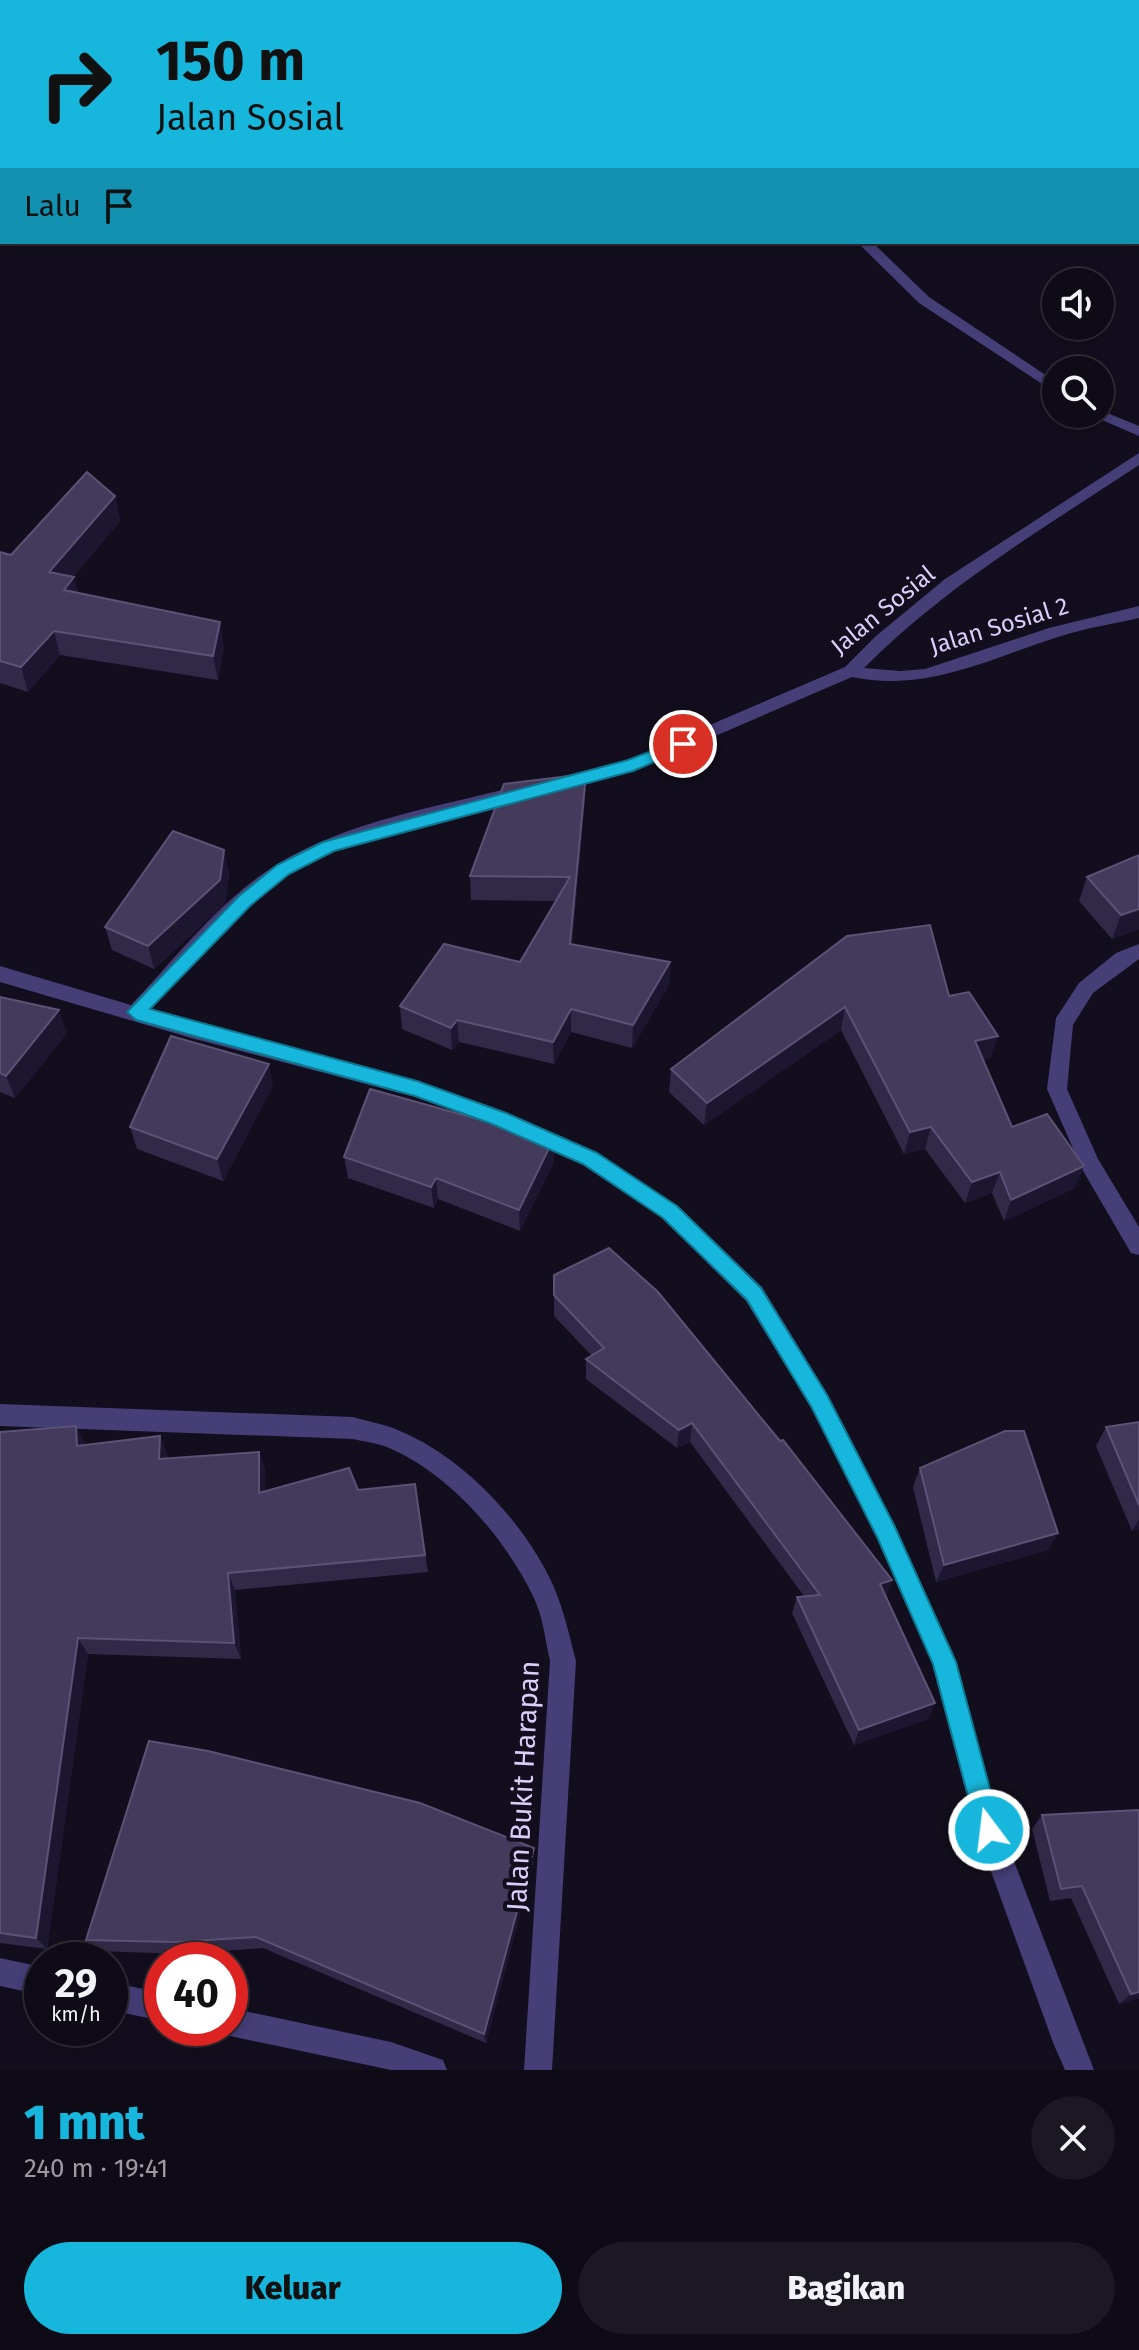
<!DOCTYPE html>
<html lang="id">
<meta charset="utf-8">
<style>
:root{--surface:#0e0a16;--page:#1c1823;--text:#f1f3f6;--muted:#9b9aa1;--line:#2e2b35;--accent:#17b7dd}
body{margin:0;font-family:"Fira Sans",sans-serif;background:var(--page);color:var(--text);height:100vh;display:flex;flex-direction:column;font-size:30px;white-space:nowrap}
*{box-sizing:border-box;margin:0}
p{font-size:26px;color:var(--muted)}
.icon{flex:none;width:44px;height:44px;fill:none;stroke:currentColor;stroke-width:2;stroke-linecap:round;stroke-linejoin:round}
.map{position:relative;height:2070px;overflow:hidden}
.details{display:flex;flex-direction:column;background:var(--surface);flex:1}
.details>*{flex:none}
.guide{position:absolute;left:0px;top:0px;width:1140px;height:244px;box-shadow:0 4px 12px #0003,0 0 0 2px var(--line);background:#17b7dd;color:#111;overflow:hidden}
.fabs{position:absolute;left:1042px;top:268px;display:grid;gap:16px}
.fabs a{display:grid;place-items:center;width:72px;height:72px;border-radius:50%;background:var(--surface);box-shadow:0 4px 12px #0003,0 0 0 2px var(--line);font-size:40px}
.speed{position:absolute;left:24px;top:1942px;display:flex;gap:16px;font-size:40px;font-weight:700;text-align:center}
.speed>*{display:grid;place-content:center;width:104px;height:104px;border-radius:50%;background:var(--surface);box-shadow:0 4px 12px #0003,0 0 0 2px var(--line);line-height:1}
.speed small{font-size:20px;font-weight:400}
.speed .limit{border:12px solid #d22;background:#fff;color:#111}
.pin{position:absolute;display:grid;place-items:center;width:68px;height:68px;color:#fff;margin:-34px;border:4px solid #fff;border-radius:50%;box-shadow:0 2px 8px #0007}
.me{position:absolute;width:88px;margin:-44px;rotate:345deg;stroke-linejoin:round;filter:drop-shadow(0 0 6px #0008)}
.turn{display:flex;align-items:center;gap:28px;height:168px;padding:0 24px;font-size:36px}
.turn .icon{width:104px;height:104px;stroke-width:2.5}
.turn b{display:block;font-size:56px;line-height:68px}
.then{display:flex;align-items:center;height:76px;padding:0 24px;background:#0003;gap:16px;font-size:30px}
.round{display:grid;place-items:center;flex:none;width:84px;height:84px;border-radius:42px;background:var(--page)}
.head{display:flex;align-items:center;justify-content:space-between;height:136px;padding:0 24px}
h1{font-size:48px;font-weight:800;line-height:60px;color:var(--accent)}
.cta{display:flex;gap:16px;margin-top:auto;padding:16px 24px}
.cta a{flex:1;height:92px;border-radius:48px;background:var(--accent);color:#111;font-size:32px;font-weight:800;line-height:92px;text-align:center}
.cta a+a{background:var(--page);color:var(--text)}
.map>svg:first-child{display:block}
.lines{fill:none;stroke-linecap:round;stroke-linejoin:round}
.minor{fill:#453e77;fill-rule:evenodd}
.wall{fill:#322949}
.shaded-wall{fill:#1d1630}
.building{fill:#433a5c;stroke:#5b5275;stroke-width:2}
.route{fill:#17b7dd;stroke:#0f7790;stroke-width:2}
.labels{text-anchor:middle;dominant-baseline:central;stroke-width:8;stroke-linejoin:round;paint-order:stroke}
.street-label{font-size:24px;fill:#d8cffa;stroke:#120e1d}
.near-street-label{font-size:28px;fill:#d8cffa;stroke:#120e1d}
</style>
<div class="map">
<svg width="1139" height="2070" viewBox="0 0 1139 2070">
<rect width="100%" height="100%" fill="#120e1d"/>
<g class="lines">
<path class="minor" d="M857,242h15l57,55 127,85v11l-137,-90z
M1100,410l39,16v10l-51,-22h12z
M1139,453v12c-95,63 -194,121 -275,203l36,3 25,-2 124,-41 90,-22v12c-26,6 -53,10 -78,18 -70,22 -134,57 -209,41l-213,92 -80,20 -9,-6 9,-6 69,-17 217,-93 31,-31 69,-57z
M525,784l6,2 3,5 -3,5c-85,25 -182,36 -257,89 -47,34 -84,83 -124,125l267,71 89,31 91,41 81,53 84,81 66,108 66,129 59,129 49,177 92,240h-29l-11,-25 -78,-215 -44,-167 -54,-123 -66,-131 -66,-108 -84,-83 -79,-53 -91,-41 -76,-27 -225,-59 -191,-56v-16l131,39c42,-44 80,-94 130,-130 75,-54 176,-67 264,-91z
M1139,944v15l-46,34 -20,32 -6,64 31,70 41,68v28l-8,-2 -49,-84 -35,-80 9,-71 23,-35 37,-30z
M0,1404l353,13c16,5 32,7 47,14 63,26 125,92 153,154 11,25 16,50 23,76l-24,409h-28l26,-409c-5,-22 -7,-45 -17,-65 -28,-58 -84,-123 -144,-148 -11,-5 -24,-6 -36,-9l-353,-13z
M0,1958l42,9v28l-42,-9z
M110,1982l52,11v28l-52,-11z
M230,2008l161,34 52,18 4,10h-56l-161,-34 -11,-8h11z"/>
</g>
<path class="wall" d="M115,496l5,25 -47,56 5,16 146,53 -6,34 -158,-25 -32,37 -28,-9v-131l11,3z
M585,798l-13,146 98,18 -1,23 -37,63 -61,-16 -17,32 -95,-22 -7,8 -50,-21 -2,-23 120,-44 36,-61 -85,-1 -1,-24z
M224,850l5,24 -4,30 -71,65 -42,-19 -7,-23z
M1087,877l52,52 -27,10 -33,-38z
M847,936l102,60 42,62 -8,2 29,67 63,61 -71,33 -12,-28 -27,10 -40,-54 -21,5 -63,-124 -137,95 -35,-33 2,-23z
M0,997l67,36 -52,65 -15,-6z
M273,1086l-50,95 -86,-32 -7,-22z
M553,1140l1,22 -34,69 -82,-32 -4,9 -86,-30 -4,-21z
M554,1275l338,305 -6,17 49,106 -7,16 -74,26 -62,-132 5,-16 7,-1 -114,-154 -13,6 -91,-69v-20l6,-3 -38,-40z
M1139,1422v107l-7,2 -36,-85 10,-19z
M0,1432l85,14 83,9v3l91,-6 6,18v21l93,-1 57,-6 13,88 -193,18 6,69 -153,-5 -41,295 -47,-6z
M920,1468l138,65 -10,17 -112,32 -23,-95z
M1139,1810v188l-20,6 -48,-106 -21,3 -18,-72 10,-14z
M534,1848v13l-48,182 -223,-95 -79,6 -88,-3 -10,-11z"/>
<path class="shaded-wall" d="M115,496l5,25 -64,76 -7,-25z
M74,577l6,24 -16,-11z
M220,622l4,24 -6,34 -5,-24z
M54,631l6,24 -32,37 -7,-25z
M586,774l-1,24 -15,169v-23z
M224,850l5,24 -4,30 -71,65 -6,-23z
M1139,909v20l-27,10 9,-24z
M670,962l-1,23 -37,63 1,-23z
M845,1007l-4,23 -137,95 3,-22z
M571,1009v23l-17,32 -1,-22z
M59,1010l8,23 -52,65 -9,-22z
M457,1020l2,22 -7,8 -1,-22z
M998,1036l-7,22 -22,6 6,-23z
M269,1064l4,22 -50,95 -6,-22z
M931,1127l-6,22 -21,5 6,-22z
M553,1140l1,22 -34,69 -1,-21z
M1084,1166l-9,22 -71,33 7,-21z
M1000,1172l-8,21 -27,10 7,-21z
M436,1178l2,21 -4,9 -3,-21z
M692,1423l-2,19 -13,6 2,-18z
M76,1426l9,18 1,21 -9,-19z
M160,1436l8,19 -2,23 -7,-19z
M259,1452l6,18v41l-6,-18z
M1139,1519v10l-7,2z
M1058,1533l-10,17 -112,32 8,-17z
M228,1573l7,17 6,69 -7,-16z
M892,1580l-6,17 -6,-13z
M78,1638l10,16 -41,295 -11,-11z
M935,1703l-7,16 -74,26 5,-15z
M534,1848v13l-48,182 -2,-9z
M1139,1992v6l-20,6 12,-10z"/>
<path class="building" d="M87,472l28,24 -66,76 25,5 -10,13 156,32 -7,34 -159,-25 -33,36 -21,-6v-109l11,3z
M586,774l-16,170 100,18 -37,63 -62,-16 -18,33 -96,-22 -6,8 -51,-22 44,-62 76,18 50,-85 -100,-1 34,-92z
M173,831l51,19 -4,30 -72,66 -43,-19z
M1139,855v54l-18,6 -34,-38z
M930,925l19,71 20,-4 29,44 -23,5 37,86 35,-13 37,52 -73,34 -11,-28 -28,10 -41,-55 -21,5 -65,-125 -138,96 -36,-34 176,-133z
M0,997l59,13 -53,66 -6,-3z
M171,1036l98,28 -52,95 -87,-32z
M370,1089l183,51 -34,70 -83,-32 -5,9 -87,-30z
M609,1248l49,44 122,149 3,-1 109,140 -12,4 55,119 -76,27 -62,-133 23,-2 -128,-172 -13,7 -93,-71 18,-11 -50,-53v-20z
M1139,1422v83l-33,-78z
M76,1426l1,20 83,-10 -1,23 100,-7v41l90,-25 9,22 57,-6 10,71 -197,18 6,70 -156,-5 -42,300 -36,-5v-501z
M1005,1431h19l34,102 -114,32 -24,-97z
M149,1741l59,10 212,52 114,45 -50,186 -228,-97 -81,5 -89,-2z
M1139,1810v182l-8,2 -49,-108 -21,3 -19,-74z"/>
<path class="route" d="M683,739l5,1v8l-55,23 -299,80 -45,23 -38,31 -101,104 267,72 89,32 91,40 80,53 84,82 66,107 67,130 62,137 45,168 -3,8 -9,4 -8,-4 -4,-8 -44,-166 -55,-125 -66,-131 -65,-108 -84,-82 -80,-54 -91,-40 -77,-28 -279,-76 -9,-8 112,-116 38,-31 46,-23 305,-82z"/>
<g class="labels">
<g class="street-label">
<text transform="translate(883 610) rotate(-39)">Jalan Sosial</text>
<text transform="translate(999 626) rotate(-17)">Jalan Sosial 2</text>
</g>
<g class="near-street-label">
<text transform="translate(523 1786) rotate(-87)">Jalan Bukit Harapan</text>
</g>
</g>
</svg>
<div class="fabs">
<a><svg class="icon" aria-label="sound" viewBox="0 0 24 24"><path d="M4 9h4l5-4v14l-5-4H4zM17 9q2 3 0 6"/></svg></a>
<a><svg class="icon" aria-label="search" viewBox="0 0 24 24"><circle cx="10" cy="10" r="6"/><path d="M15 15l6 6"/></svg></a>
</div>
<div class="speed"><div>29<small>km/h</small></div><div class="limit">40</div></div>
<div class="pin" style="left:683px;top:744px;background:#d93025"><svg class="icon" aria-label="arrive" viewBox="0 0 24 24"><path d="M6 21V4h12l-3 4 3 4H6"/></svg></div>
<svg class="me" style="left:989px;top:1830px" viewBox="-20 -20 40 40"><circle r="17" fill="#17b7dd" stroke="#fff" stroke-width="3"/><path d="M0-11L8 9 0 5-8 9z" fill="#fff"/></svg>
<div class="guide">
<div class="turn"><svg class="icon" aria-label="right" viewBox="0 0 24 24"><path d="M7 20v-9h11M14 6l5 5-5 5"/></svg><div><b>150 m</b>Jalan Sosial</div></div>
<div class="then">Lalu<svg class="icon" aria-label="arrive" viewBox="0 0 24 24"><path d="M6 21V4h12l-3 4 3 4H6"/></svg></div>
</div>
</div>
<section class="details">
<div class="head"><div><h1>1 mnt</h1><p>240 m · 19:41</p></div><a class="round"><svg class="icon" aria-label="close" viewBox="0 0 24 24"><path d="M6 6l12 12M18 6L6 18"/></svg></a></div>
<div class="cta"><a>Keluar</a><a>Bagikan</a></div>
</section>
